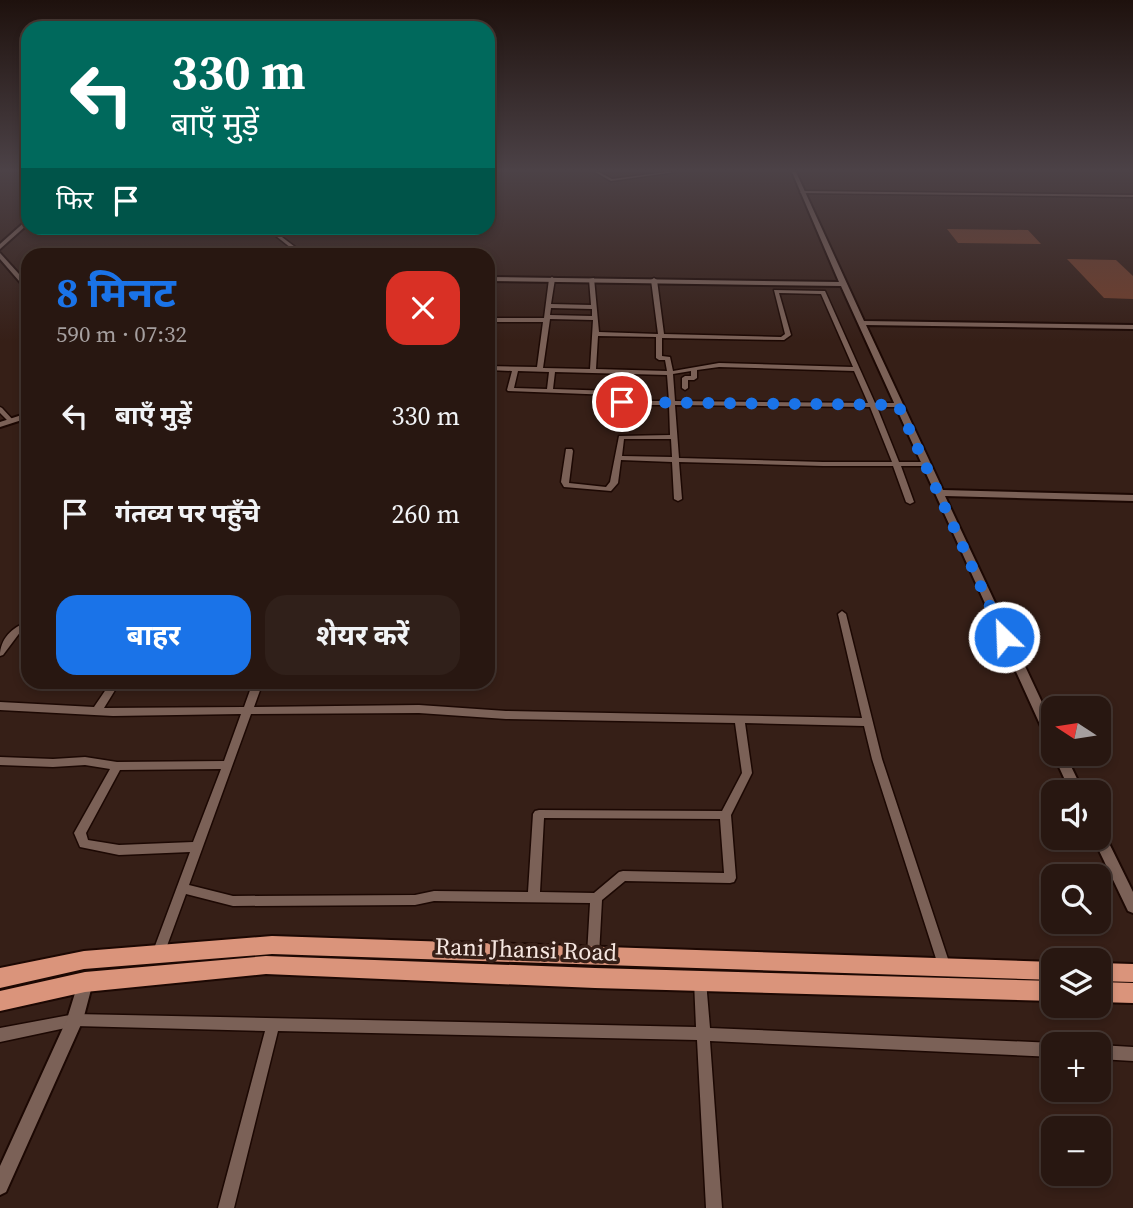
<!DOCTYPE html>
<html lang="hi">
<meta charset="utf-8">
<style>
:root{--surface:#281711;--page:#30201a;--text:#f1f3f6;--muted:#a59f9f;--line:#443631;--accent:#1a73e8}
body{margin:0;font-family:"Source Serif 4","Noto Sans Devanagari",serif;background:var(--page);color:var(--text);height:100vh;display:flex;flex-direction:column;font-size:26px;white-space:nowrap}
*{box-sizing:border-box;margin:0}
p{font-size:23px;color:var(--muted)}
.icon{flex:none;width:38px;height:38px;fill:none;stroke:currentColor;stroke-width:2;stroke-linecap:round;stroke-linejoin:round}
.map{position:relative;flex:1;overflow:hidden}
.sheet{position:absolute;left:21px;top:248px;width:474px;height:441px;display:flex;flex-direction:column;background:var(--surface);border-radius:21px;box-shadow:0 4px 10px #0003,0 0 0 2px var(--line)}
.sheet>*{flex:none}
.top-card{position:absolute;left:21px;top:21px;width:474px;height:214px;border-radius:21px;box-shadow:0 4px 10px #0003,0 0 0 2px var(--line);background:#00695c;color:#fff;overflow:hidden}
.needle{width:46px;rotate:282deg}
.buttons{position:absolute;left:1041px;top:696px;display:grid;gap:14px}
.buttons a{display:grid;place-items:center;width:70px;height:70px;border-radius:14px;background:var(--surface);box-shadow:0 4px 10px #0003,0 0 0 2px var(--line);font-size:35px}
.pin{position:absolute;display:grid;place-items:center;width:60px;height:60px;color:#fff;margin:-30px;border:4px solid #fff;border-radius:50%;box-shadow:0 2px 7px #0007}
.me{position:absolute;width:77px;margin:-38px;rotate:336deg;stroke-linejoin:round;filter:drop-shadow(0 0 5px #0008)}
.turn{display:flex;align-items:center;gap:24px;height:147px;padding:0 35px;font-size:32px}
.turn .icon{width:91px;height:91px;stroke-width:2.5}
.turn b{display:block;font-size:49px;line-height:60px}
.then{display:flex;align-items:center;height:66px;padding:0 35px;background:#0003;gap:14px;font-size:26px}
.round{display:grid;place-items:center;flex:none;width:74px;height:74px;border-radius:21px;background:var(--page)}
.head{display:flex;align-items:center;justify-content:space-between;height:119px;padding:0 35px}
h1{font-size:42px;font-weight:700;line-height:52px;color:var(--accent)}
.button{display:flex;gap:14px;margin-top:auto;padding:14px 35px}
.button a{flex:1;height:80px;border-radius:21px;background:var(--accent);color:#fff;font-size:28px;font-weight:700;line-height:80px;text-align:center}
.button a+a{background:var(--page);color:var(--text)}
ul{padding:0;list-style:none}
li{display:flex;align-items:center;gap:21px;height:98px;padding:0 35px}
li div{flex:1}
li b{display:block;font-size:26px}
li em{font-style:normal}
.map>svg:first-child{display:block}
.green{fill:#723e2a}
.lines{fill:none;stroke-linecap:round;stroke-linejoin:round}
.minor-casing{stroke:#1c0803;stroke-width:3}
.tertiary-casing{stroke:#1c0803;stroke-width:4}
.trunk-casing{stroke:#1c0803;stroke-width:4}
.minor{fill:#7b6157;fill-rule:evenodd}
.tertiary{fill:#7b6157;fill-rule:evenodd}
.trunk{fill:#da947b;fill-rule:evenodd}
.route{stroke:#1a73e8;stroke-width:12;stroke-dasharray:0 21.6}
.labels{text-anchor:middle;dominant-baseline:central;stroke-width:7;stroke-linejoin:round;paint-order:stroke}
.near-street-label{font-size:24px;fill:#f5e6e0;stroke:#361f17}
</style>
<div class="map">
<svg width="1133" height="1208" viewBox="0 0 1133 1208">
<rect width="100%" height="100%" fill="#361f17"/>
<path class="green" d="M947,229l81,1 13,14 -83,-1z
M1067,259l49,1 17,16v23l-29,-1z"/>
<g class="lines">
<defs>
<path id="minor" d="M595,172h4l13,7 55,-7h8l-64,9z
M802,191l331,4v2l-333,-4z
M266,228h4l37,28h-6z
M552,277l3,2 -4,25 40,1 -2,-26 5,-1 5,54 59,2 -7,-54 3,-2 3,2 7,54 117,3 4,-3 -11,-44 51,1 50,112h23l3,2 -3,2h-21l22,55h26l4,2 -4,2h-24l13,36 -4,2 -4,-2 -13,-36h-70l-144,-4 3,37 -4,2 -4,-2 -2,-37 -51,-2 -3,23 -7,8 -47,-4 -3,-5 5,-33h6l1,2 -4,32 37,4 4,-5 9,-46 51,-1 -1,-30h-45l-2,-1 -5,-8 -5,-1 -104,-4 -1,-1 5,-19 -24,-1v-4l49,1 6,-45h-48l-3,-2 3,-2h49l5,-39zM779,293l42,1 32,73 -134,-4 -46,8 -3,-14 -8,-1v-18l122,2 7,-5zM551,308l41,1v7l-42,-1zM550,319l43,1 -3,49 -47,-1zM598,336l58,1v21l3,2h6l2,11 -71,-2zM719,367l135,4 14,32 -193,-2 -2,-27 18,-3v5h-6l-3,2v10l3,2 3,-2v-8h6l3,-2v-8zM518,371l31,1 -2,17 -33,-1zM555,372l112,3 2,26h-43l-5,-7 -8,-3 -60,-2zM675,405l195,2 22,55h-69l-144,-4zM624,439h47l1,18 -50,-1z
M0,407l2,1 11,12v2h-4l-9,-9z
M842,611l4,3 36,145 69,209 -2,4 -4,2 -4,-2 -2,-4 -67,-209 -8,-33 -119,-3 7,50 -21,42 5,63 -2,4 -4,1 -105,-2 -23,19 -3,55 -2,4 -4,2 -4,-2 -2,-4 3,-52 -156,-2 -19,4 -182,1 -47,-12 -22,60 -2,4 -4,2 -4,-2 -2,-4 38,-102 -71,3 -39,-8 -6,-14 36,-64 -25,-4 -32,2 -53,-2v-8l53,2 32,-2 32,5 107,-1 17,-47 -128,2 -113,-6v-8l94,5 17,-25h9l-16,26 140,-1 9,-25h10l-9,25 165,-2 87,6 356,7 -24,-104zM419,713l87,6 229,4 7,50 -20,38 -183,-1 -4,1 -2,3 -5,78 -94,-1 -19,4 -182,1 -44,-11 62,-171zM221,769l-28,73 -74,3 -31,-5 -2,-7 34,-63zM544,818l176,1 4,54 -101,-2 -4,1 -25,21 -54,-1z
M28,622v6l-7,3 -18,24 -3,1c0,-17 12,-29 28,-34z
M700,975l5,2 1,4 4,47 344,15 4,2h-4v12l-344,-16 12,167h-16l-9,-168 -419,-9 -44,177h-16l47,-177 -190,-5 -75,16v-14l75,-14 621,13 -2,-46 1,-4z
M1099,1045l34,2v14l-34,-2z"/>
<path id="tertiary" d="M792,172h4l68,149 269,4v4l-267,-4 77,165 190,5v6l-188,-5 109,232v18l-4,-1 -2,-3 -207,-456 -353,-5v-4l351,5z
M28,219v5l-28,25v-5z
M0,253l28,31v6l-2,-1 -26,-30z
M28,413v5l-28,9v-5z
M1054,753v1h11l19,39h-13l-18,-39z
M1099,831l5,2 29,59v21l-5,-2 -35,-73h6z
M85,975l5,2 3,5 -10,38 -77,172 -6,3v-29l67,-147 13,-42z"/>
<path id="trunk" d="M272,936l782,26v18l-782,-26 -188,15 -84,19v-20l84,-17z
M266,956l329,12 459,13v20l-459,-13 -329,-14 -181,18 -85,19v-20l85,-19z
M1099,963l34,1v18l-34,-1z
M1099,982l34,1v20l-34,-1z"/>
</defs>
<use href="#minor" class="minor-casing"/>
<use href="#tertiary" class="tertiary-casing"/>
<use href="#trunk" class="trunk-casing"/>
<use href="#minor" class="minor"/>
<use href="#tertiary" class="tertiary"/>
<use href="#trunk" class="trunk"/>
</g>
<linearGradient id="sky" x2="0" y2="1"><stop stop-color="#1e110d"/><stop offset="0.5" stop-color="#4c4247"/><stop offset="1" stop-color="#4c4247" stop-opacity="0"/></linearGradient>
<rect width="1133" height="341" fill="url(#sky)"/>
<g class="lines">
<path class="route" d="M622,402l276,3 106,232"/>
</g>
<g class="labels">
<g class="near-street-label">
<text transform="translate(526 949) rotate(2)">Rani Jhansi Road</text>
</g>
</g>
</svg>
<div class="buttons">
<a><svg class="needle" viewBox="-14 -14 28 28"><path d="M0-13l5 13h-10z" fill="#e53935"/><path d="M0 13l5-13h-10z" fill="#a59f9f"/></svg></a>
<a><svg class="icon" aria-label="sound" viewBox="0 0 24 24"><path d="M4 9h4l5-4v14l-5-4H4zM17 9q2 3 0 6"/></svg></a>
<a><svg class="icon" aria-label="search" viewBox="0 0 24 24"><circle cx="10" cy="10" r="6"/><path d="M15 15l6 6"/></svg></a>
<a><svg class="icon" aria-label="layers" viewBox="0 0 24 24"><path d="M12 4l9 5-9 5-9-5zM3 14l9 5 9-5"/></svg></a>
<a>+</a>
<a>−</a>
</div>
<div class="pin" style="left:622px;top:402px;background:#d93025"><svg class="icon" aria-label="arrive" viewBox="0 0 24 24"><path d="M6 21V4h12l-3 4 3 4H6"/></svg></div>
<svg class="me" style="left:1004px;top:637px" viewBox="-20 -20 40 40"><circle r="17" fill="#1a73e8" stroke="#fff" stroke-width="3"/><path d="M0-11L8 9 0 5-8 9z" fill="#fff"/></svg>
<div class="top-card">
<div class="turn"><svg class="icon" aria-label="left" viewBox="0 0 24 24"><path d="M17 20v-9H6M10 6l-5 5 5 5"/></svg><div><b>330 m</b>बाएँ मुड़ें</div></div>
<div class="then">फिर<svg class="icon" aria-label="arrive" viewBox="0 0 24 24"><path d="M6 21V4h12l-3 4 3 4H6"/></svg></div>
</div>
<section class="sheet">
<div class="head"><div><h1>8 मिनट</h1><p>590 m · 07:32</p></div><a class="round" style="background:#d93025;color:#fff"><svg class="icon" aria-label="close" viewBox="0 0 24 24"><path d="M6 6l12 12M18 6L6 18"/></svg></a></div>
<ul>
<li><svg class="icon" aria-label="left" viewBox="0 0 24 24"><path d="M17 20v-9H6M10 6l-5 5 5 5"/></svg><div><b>बाएँ मुड़ें</b></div><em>330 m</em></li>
<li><svg class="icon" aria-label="arrive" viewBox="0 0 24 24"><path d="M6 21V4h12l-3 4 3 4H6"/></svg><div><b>गंतव्य पर पहुँचे</b></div><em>260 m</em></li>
</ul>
<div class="button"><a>बाहर</a><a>शेयर करें</a></div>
</section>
</div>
